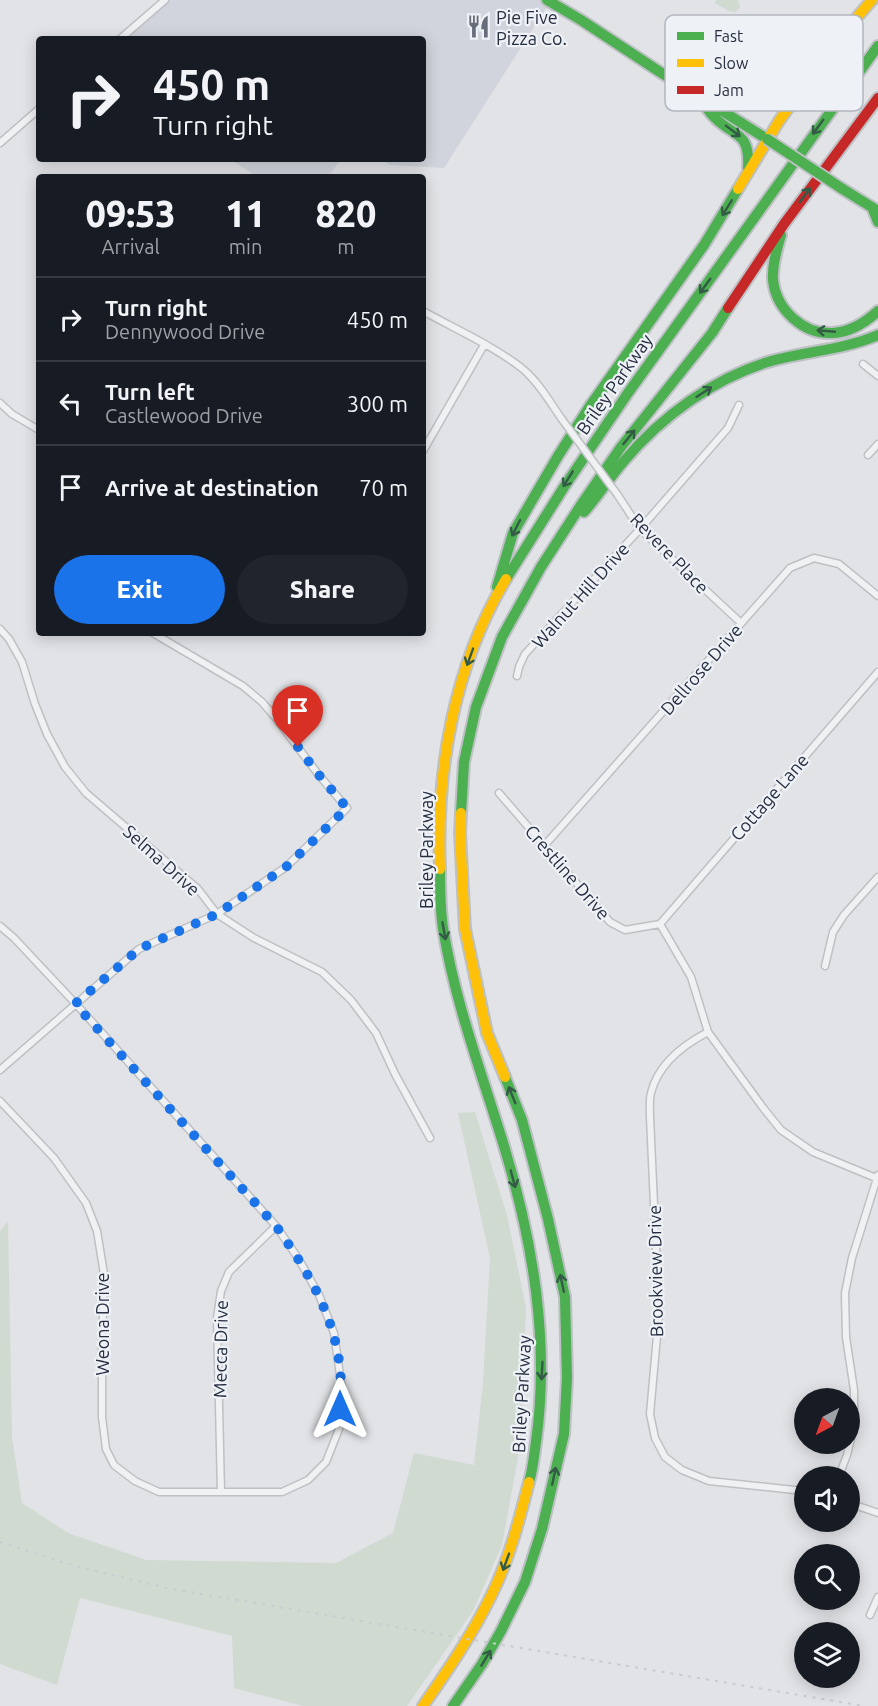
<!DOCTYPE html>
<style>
:root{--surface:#171b24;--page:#20242c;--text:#f1f3f6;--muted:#9ea1a6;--line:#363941;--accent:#1a73e8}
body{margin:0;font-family:Ubuntu,sans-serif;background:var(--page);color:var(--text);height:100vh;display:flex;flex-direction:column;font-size:22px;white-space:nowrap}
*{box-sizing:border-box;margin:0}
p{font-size:20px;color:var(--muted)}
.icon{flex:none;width:33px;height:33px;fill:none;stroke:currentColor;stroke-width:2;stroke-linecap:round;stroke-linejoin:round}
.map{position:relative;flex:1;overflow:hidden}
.panel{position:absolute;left:36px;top:174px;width:390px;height:462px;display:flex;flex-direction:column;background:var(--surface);border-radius:6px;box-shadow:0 3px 15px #0003}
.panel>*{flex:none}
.banner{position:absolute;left:36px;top:36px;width:390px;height:126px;border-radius:6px;box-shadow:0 3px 15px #0003;background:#171b24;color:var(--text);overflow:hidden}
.needle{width:39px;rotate:221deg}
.controls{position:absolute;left:794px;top:1388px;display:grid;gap:12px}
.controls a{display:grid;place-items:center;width:66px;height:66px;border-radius:50%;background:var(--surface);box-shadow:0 3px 15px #0003;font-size:30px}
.pin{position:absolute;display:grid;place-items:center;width:51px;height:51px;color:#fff;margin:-62px -26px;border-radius:50% 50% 50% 0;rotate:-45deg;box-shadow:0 0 6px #0007}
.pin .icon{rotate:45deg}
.me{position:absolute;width:66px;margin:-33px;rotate:0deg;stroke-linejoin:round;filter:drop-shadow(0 0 4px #0008)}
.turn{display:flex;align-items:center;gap:21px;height:126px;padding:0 18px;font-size:27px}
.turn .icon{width:78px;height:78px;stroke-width:2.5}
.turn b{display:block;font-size:42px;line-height:51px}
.eta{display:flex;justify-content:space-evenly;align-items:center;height:102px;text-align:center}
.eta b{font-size:36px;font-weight:800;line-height:42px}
.cta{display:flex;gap:12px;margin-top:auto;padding:12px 18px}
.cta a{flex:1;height:69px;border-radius:36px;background:var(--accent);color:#fff;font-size:24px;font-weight:800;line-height:69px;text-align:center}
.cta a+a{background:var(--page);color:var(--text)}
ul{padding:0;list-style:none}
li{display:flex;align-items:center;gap:18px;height:84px;padding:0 18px;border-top:2px solid var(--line)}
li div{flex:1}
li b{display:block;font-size:22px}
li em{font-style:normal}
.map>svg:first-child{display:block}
.built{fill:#d1d4dc}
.green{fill:#d0dad1}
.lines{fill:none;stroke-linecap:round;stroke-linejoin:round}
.street-casing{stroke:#bec0c4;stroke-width:9}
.fast-casing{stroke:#bdc0c4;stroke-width:14}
.slow-casing{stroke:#bdc0c4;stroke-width:14}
.jam-casing{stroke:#bdc0c4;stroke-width:14}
.street{stroke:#f0f1f3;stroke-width:6}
.fast{stroke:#4caf50;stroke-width:10}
.slow{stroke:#ffc107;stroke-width:10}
.jam{stroke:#c62828;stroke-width:10}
.rail{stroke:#c9cbce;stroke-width:2;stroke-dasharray:3 6;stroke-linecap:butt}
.street-bridge-casing{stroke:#bec0c4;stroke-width:9;stroke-linecap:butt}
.fast-bridge-casing{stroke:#bdc0c4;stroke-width:14;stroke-linecap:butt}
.street-bridge{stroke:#f0f1f3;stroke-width:6}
.fast-bridge{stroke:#4caf50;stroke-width:10}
.oneway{stroke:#335b46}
.route{stroke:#1a73e8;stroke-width:10;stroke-dasharray:0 18}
.labels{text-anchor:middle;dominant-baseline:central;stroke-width:4.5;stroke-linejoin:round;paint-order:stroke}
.poi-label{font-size:18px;fill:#262e40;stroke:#eef1f6;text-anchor:start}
.street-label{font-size:18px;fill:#262e40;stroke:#eef1f6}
.key{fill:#eef1f6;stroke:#b2b6bf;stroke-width:1.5}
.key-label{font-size:16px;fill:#262e40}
</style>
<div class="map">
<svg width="878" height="1706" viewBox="0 0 878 1706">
<rect width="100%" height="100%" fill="#e1e3e6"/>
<path class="built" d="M165,0h382l3,2 -106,166 -54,-3 -10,-6h43v-120h-303z
M229,159h112l-13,18h-70z"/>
<path class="green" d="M716,0h22l2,7 -5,5 -6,-1 -14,-8z
M475,1112l32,103 19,93 -5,133 -19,104 -29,66 -66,95h-104l-69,-18 -2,-52 -152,-38 -23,87 -57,-21v-433l8,-10 4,216 10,66 46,30 78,27 190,3 57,-30 21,-80 60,12 9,-82 7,-125 -32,-145z"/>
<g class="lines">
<defs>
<path id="street" d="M120,39l45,-39
M0,143l39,-34
M423,311c32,18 73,36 101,59 15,13 26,32 37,48
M863,364l15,12
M0,403l12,11 27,16
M423,451l61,-106
M868,455l10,-11
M617,494l23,35 101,94
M0,629l9,10 13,23 13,42 12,30 18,33 21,26 112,96 19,25 37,24 68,34 29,28 25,33 19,41 35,64
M517,676l2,-9 6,-13 115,-125 88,-101 11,-23
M499,793l111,129 15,8 35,-6 31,53 17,55 56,77 17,21 32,22 63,26
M544,846l246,-278 24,-10 25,6 39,32
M660,924l218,-252
M0,926l14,12 61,65 201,223 22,32 21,37 15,38 8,56 -3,40 -13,33 -18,18 -26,12h-123l-24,-11 -21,-16 -8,-16 -4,-32v-66l2,-77 -7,-43 -11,-28 -32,-45 -54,-57
M825,966l8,-34 11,-17 34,-38
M708,1032c-25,13 -50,32 -57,61 -2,7 -1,16 -1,24l9,197 -9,100 5,24 10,19 17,13 27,11 95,10
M0,1070l139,-121 78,-35 69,-47 61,-59 -29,-34 -43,-57 -13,-15 -19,-16 -90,-53
M839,1476l8,-21 7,-29v-36l-8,-53 -1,-44 7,-35 26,-83
M221,1492l-4,-174 4,-27 8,-19 47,-46
M849,1503l29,10
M870,1615l8,-18"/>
<path id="fast" d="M547,0l34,20 79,52 107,67
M700,97c4,7 8,14 14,20 21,21 36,14 34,51
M841,188l37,23
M872,207l6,15
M781,235c-4,14 -9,30 -8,45 3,29 30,55 60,53 17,-1 33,-11 45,-22
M584,512c14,-16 26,-35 40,-51 38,-45 90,-83 147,-100 36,-10 72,-11 107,-26
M506,579l58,-92 64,-94 250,-347
M497,587l16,-54 45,-77 32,-50 114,-161 34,-56
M461,813l3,-51 12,-55 26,-70 39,-70 40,-62 40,-58 91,-114 16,-25
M440,869c0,20 0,40 3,59 12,75 39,146 61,218 29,96 46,196 32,296 -2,13 -3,27 -7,40
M453,1706l29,-42 19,-33 24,-49 17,-53 22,-95 3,-56 -2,-81 -17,-78 -26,-99 -17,-43"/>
<path id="slow" d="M738,189l41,-68 60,-83 33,-38
M461,813l-1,20 5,96 22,104 18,44
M440,869c-4,-100 14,-203 66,-290
M423,1706c25,-36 49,-71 68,-110 18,-36 28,-75 38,-114"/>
<path id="jam" d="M728,308l56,-84 94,-126"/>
</defs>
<use href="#street" class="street-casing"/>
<use href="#fast" class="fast-casing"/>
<use href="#slow" class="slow-casing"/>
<use href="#jam" class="jam-casing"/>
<use href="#street" class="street"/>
<use href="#fast" class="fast"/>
<use href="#slow" class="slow"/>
<use href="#jam" class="jam"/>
<path class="rail" d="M0,1542l78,25 94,22 692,117"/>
<defs>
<path id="street-bridge" d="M561,418l56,76"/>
<path id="fast-bridge" d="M767,139l74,49"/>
</defs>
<use href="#street-bridge" class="street-bridge-casing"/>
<use href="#fast-bridge" class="fast-bridge-casing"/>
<use href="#street-bridge" class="street-bridge"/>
<use href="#fast-bridge" class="fast-bridge"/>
</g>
<defs><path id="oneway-shaft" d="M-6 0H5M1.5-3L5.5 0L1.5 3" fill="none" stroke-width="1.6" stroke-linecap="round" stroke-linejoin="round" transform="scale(1.5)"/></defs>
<g class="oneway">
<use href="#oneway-shaft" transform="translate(818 127) rotate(126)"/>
<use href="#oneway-shaft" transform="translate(733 131) rotate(37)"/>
<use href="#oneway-shaft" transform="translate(805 195) rotate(-53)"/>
<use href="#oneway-shaft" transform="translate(727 208) rotate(122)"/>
<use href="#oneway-shaft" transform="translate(705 286) rotate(126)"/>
<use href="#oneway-shaft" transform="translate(826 331) rotate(-175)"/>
<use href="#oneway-shaft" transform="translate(704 392) rotate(-33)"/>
<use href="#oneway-shaft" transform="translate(629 437) rotate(-51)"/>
<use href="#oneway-shaft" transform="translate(568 479) rotate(122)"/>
<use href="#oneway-shaft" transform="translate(516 528) rotate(117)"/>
<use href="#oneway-shaft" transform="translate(470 657) rotate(110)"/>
<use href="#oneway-shaft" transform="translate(444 931) rotate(80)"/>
<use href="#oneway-shaft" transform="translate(512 1095) rotate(-112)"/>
<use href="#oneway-shaft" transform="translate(513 1179) rotate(75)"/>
<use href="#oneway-shaft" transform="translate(562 1283) rotate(-102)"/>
<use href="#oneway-shaft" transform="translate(542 1371) rotate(93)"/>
<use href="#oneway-shaft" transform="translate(554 1476) rotate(-78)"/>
<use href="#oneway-shaft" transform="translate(506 1562) rotate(110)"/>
<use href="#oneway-shaft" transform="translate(486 1658) rotate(-59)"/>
</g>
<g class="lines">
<path class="route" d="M298,747l20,27 29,34 -61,59 -69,47 -78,35 -64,55 201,222c40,57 71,111 64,183"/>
</g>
<defs>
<symbol id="restaurant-bare" viewBox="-9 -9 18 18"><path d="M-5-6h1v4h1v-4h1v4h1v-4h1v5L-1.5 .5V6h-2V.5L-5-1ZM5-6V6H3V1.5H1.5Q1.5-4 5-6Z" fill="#676d7a" stroke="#eef1f6" stroke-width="2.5" paint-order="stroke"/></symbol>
</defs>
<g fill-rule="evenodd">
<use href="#restaurant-bare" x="462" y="10" width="33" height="33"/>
</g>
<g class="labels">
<g class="poi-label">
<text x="496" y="17">Pie Five<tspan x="496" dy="21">Pizza Co.</tspan></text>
</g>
<g class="street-label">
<text transform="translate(614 384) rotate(-55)">Briley Parkway</text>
<text transform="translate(670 553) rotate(46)">Revere Place</text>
<text transform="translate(580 595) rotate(-48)">Walnut Hill Drive</text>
<text transform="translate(701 669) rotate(-49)">Dellrose Drive</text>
<text transform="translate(769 797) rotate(-49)">Cottage Lane</text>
<text transform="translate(426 850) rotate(-90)">Briley Parkway</text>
<text transform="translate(162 860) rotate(42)">Selma Drive</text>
<text transform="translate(568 872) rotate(49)">Crestline Drive</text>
<text transform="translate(655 1271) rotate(-91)">Brookview Drive</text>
<text transform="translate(102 1324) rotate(-90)">Weona Drive</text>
<text transform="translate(220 1349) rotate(-89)">Mecca Drive</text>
<text transform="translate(521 1394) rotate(-87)">Briley Parkway</text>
</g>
</g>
<rect x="665" y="15" width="198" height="96" rx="9" class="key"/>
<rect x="677" y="32" width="27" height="8" fill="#4caf50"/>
<rect x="677" y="59" width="27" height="8" fill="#ffc107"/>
<rect x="677" y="86" width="27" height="8" fill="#c62828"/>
<g class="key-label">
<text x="714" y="42">Fast</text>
<text x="714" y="69">Slow</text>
<text x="714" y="96">Jam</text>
</g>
</svg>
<div class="controls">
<a><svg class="needle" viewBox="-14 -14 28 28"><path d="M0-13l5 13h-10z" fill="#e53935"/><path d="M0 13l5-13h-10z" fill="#9ea1a6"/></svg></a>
<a><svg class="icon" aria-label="sound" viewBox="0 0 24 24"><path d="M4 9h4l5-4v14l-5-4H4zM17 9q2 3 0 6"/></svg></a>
<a><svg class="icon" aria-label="search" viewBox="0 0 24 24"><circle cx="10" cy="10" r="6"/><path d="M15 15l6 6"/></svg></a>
<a><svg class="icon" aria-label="layers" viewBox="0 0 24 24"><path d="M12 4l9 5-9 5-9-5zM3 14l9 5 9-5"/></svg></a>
</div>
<div class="pin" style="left:298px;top:747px;background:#d93025"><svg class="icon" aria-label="arrive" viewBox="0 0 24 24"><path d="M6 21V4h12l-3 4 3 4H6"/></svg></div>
<svg class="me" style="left:340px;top:1409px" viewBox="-20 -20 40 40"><path d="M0-17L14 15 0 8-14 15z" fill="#1a73e8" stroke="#fff" stroke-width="4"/></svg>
<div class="banner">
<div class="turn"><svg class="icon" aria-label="right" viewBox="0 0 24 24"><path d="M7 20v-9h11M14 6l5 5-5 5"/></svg><div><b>450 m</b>Turn right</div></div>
</div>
<section class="panel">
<div class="eta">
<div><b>09:53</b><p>Arrival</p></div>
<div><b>11</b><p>min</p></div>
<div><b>820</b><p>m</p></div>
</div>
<ul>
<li><svg class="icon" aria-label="right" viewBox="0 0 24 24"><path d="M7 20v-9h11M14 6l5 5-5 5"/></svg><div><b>Turn right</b><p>Dennywood Drive</p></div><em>450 m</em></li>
<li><svg class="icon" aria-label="left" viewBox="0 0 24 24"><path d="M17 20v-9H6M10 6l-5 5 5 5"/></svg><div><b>Turn left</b><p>Castlewood Drive</p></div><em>300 m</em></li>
<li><svg class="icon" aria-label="arrive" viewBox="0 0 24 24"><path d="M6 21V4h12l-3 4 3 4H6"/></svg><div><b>Arrive at destination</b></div><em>70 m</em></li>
</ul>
<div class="cta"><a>Exit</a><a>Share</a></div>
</section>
</div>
